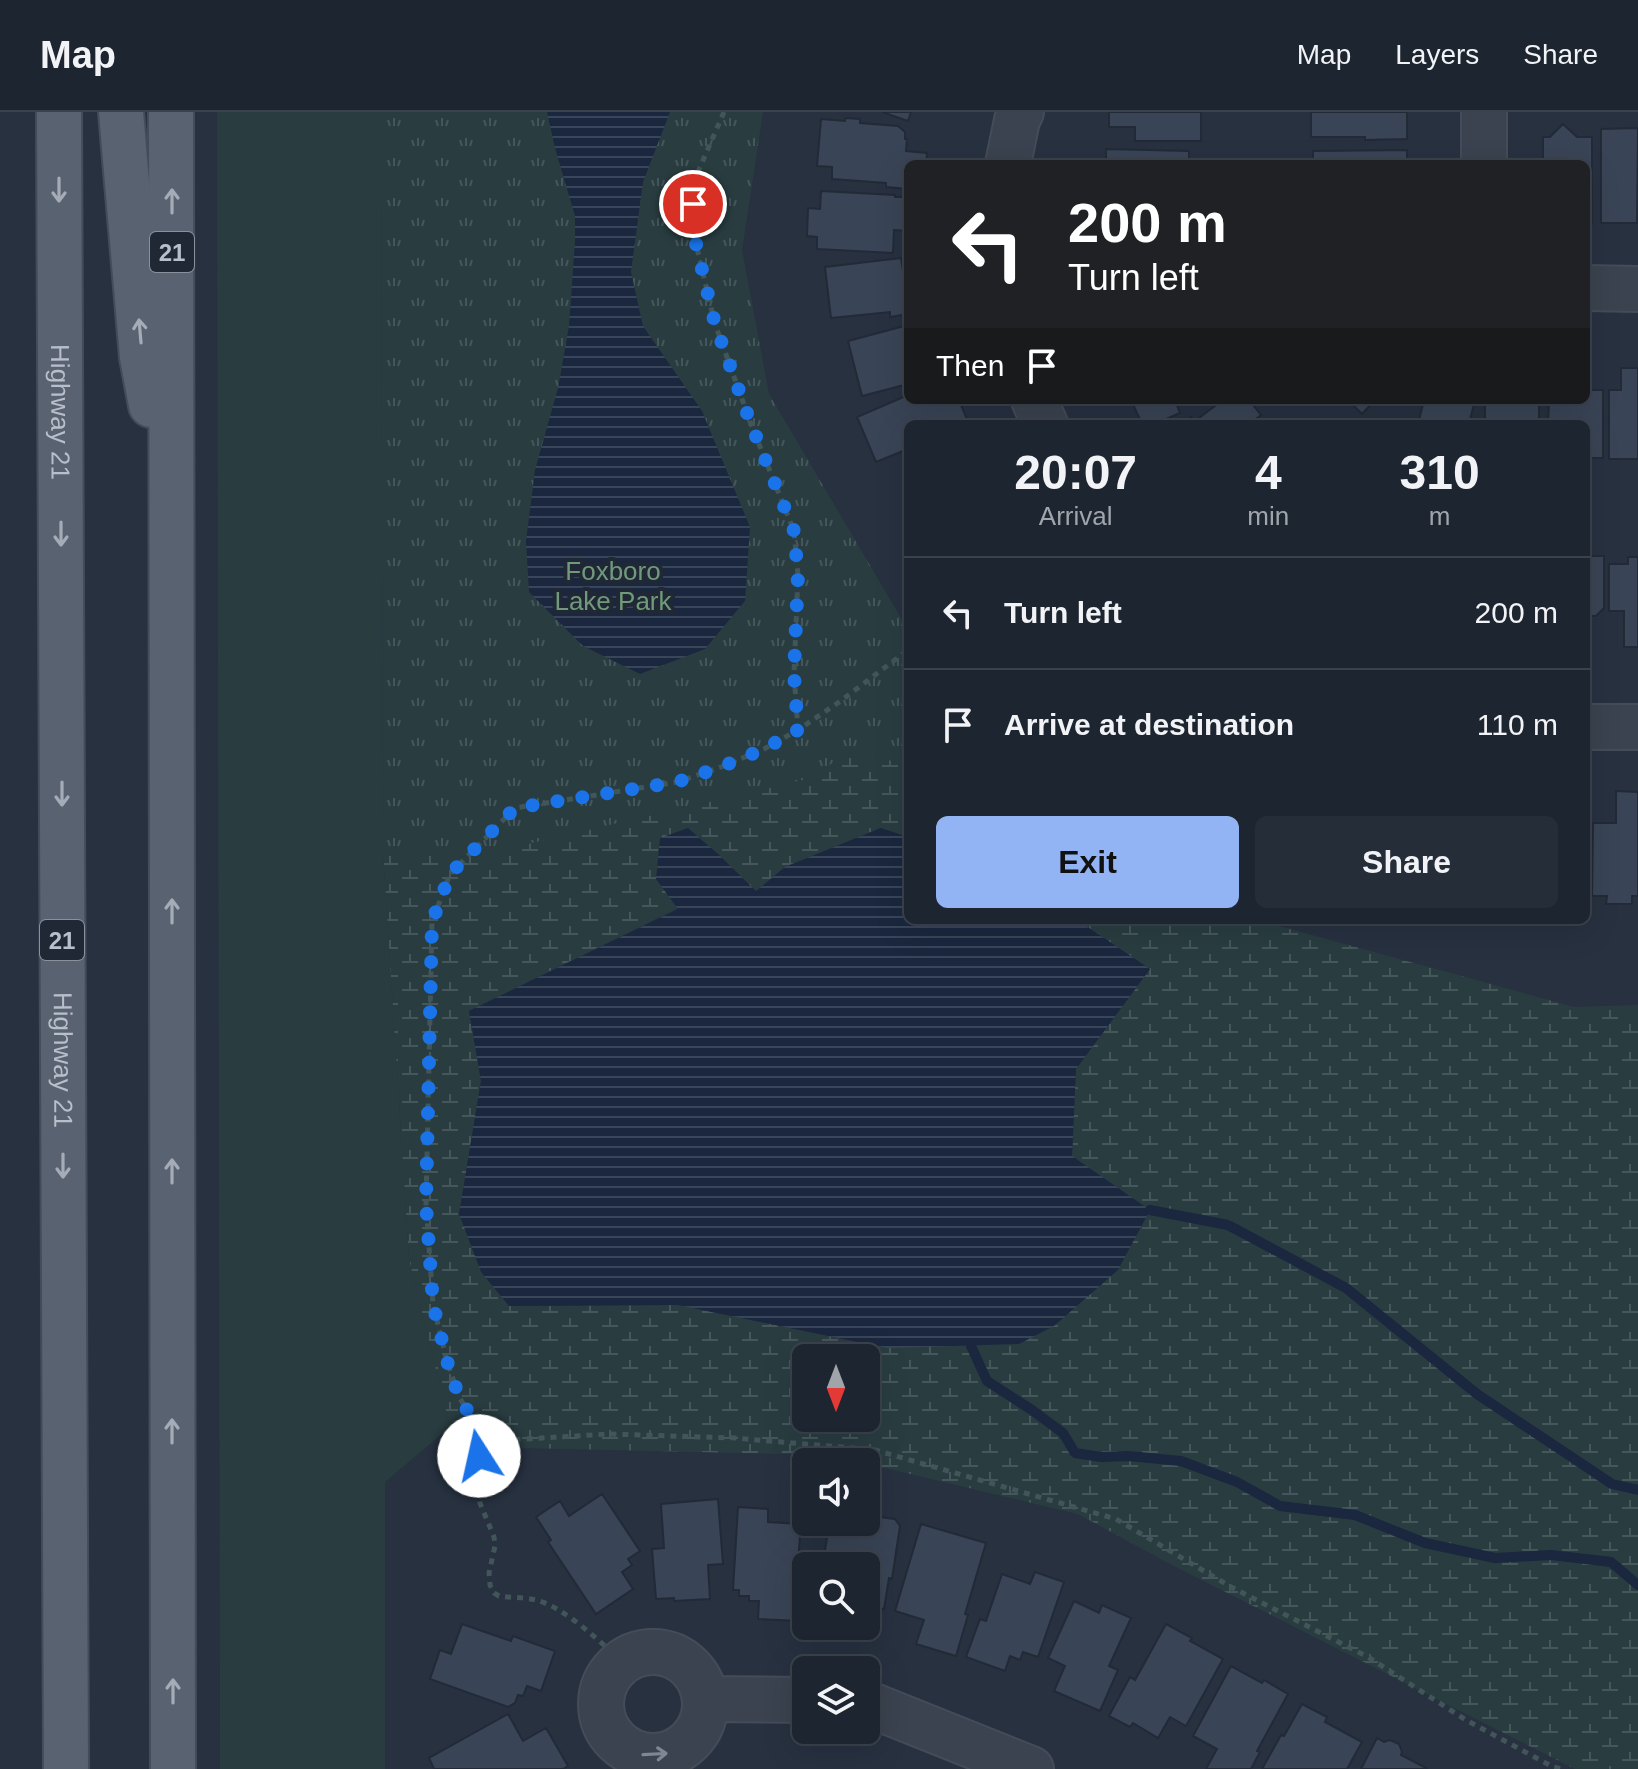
<!DOCTYPE html>
<style>
:root{--surface:#1d2530;--page:#252d38;--text:#f1f3f6;--muted:#a0a5ab;--line:#3b424c;--accent:#92b4f5}
body{margin:0;font-family:Helvetica,sans-serif;background:var(--page);color:var(--text);height:100vh;display:flex;flex-direction:column;font-size:30px;white-space:nowrap}
*{box-sizing:border-box;margin:0}
p{font-size:26px;color:var(--muted)}
.icon{flex:none;width:44px;height:44px;fill:none;stroke:currentColor;stroke-width:2;stroke-linecap:round;stroke-linejoin:round}
.map{position:relative;flex:1;overflow:hidden}
.panel{position:absolute;left:904px;top:308px;width:686px;height:504px;display:flex;flex-direction:column;background:var(--surface);border-radius:12px;box-shadow:0 8px 32px #0002,0 0 0 2px var(--line)}
.panel>*{flex:none}
.top-card{position:absolute;left:904px;top:48px;width:686px;height:244px;border-radius:12px;box-shadow:0 8px 32px #0002,0 0 0 2px var(--line);background:#202124;color:#fff;overflow:hidden}
.needle{width:52px;rotate:180deg}
.buttons{position:absolute;left:792px;top:1232px;display:grid;gap:16px}
.buttons a{display:grid;place-items:center;width:88px;height:88px;border-radius:12px;background:var(--surface);box-shadow:0 8px 32px #0002,0 0 0 2px var(--line);font-size:40px}
.pin{position:absolute;display:grid;place-items:center;width:68px;height:68px;color:#fff;margin:-34px;border:4px solid #fff;border-radius:50%;box-shadow:0 2px 8px #0007}
.me{position:absolute;width:88px;margin:-44px;rotate:350deg;stroke-linejoin:round;filter:drop-shadow(0 0 6px #0008)}
.turn{display:flex;align-items:center;gap:28px;height:168px;padding:0 32px;font-size:36px}
.turn .icon{width:104px;height:104px;stroke-width:2.5}
.turn b{display:block;font-size:56px;line-height:68px}
.then{display:flex;align-items:center;height:76px;padding:0 32px;background:#0003;gap:16px;font-size:30px}
.eta{display:flex;justify-content:space-evenly;align-items:center;height:136px;text-align:center}
.eta b{font-size:48px;font-weight:700;line-height:56px}
.primary-button{display:flex;gap:16px;margin-top:auto;padding:16px 32px}
.primary-button a{flex:1;height:92px;border-radius:12px;background:var(--accent);color:#111;font-size:32px;font-weight:700;line-height:92px;text-align:center}
.primary-button a+a{background:var(--page);color:var(--text)}
ul{padding:0;list-style:none}
li{display:flex;align-items:center;gap:24px;height:112px;padding:0 32px;border-top:2px solid var(--line)}
li div{flex:1}
li b{display:block;font-size:30px}
li em{font-style:normal}
header{display:flex;align-items:center;gap:48px;box-sizing:border-box;height:112px;padding:0 40px;background:var(--surface);border-bottom:2px solid var(--line)}
header strong{font-size:38px}
nav{display:flex;gap:44px;margin-inline-start:auto;font-size:28px}
.map>svg:first-child{display:block}
.grass{fill:#293d41}
.wetland{fill:url(#wetland-marsh);fill-rule:evenodd}
.park{fill:url(#park-tufts)}
.water{fill:url(#water-rules)}
.lines{fill:none;stroke-linecap:round;stroke-linejoin:round}
.stream{stroke:#1a273e;stroke-width:10}
.building{fill:#394456;stroke:#222a37;stroke-width:2}
.minor-casing{stroke:#454c59;stroke-width:48}
.major-casing{stroke:#454c59;stroke-width:48}
.path{stroke:#425659;stroke-width:5;stroke-dasharray:6 6;stroke-linecap:butt}
.minor{stroke:#3b4350;stroke-width:44}
.major{stroke:#596270;stroke-width:44}
.oneway{stroke:#a5acb8}
.oneway2{stroke:#808793}
.route{stroke:#1a73e8;stroke-width:14;stroke-dasharray:0 25.2}
.labels{text-anchor:middle;dominant-baseline:central;stroke-width:8;stroke-linejoin:round;paint-order:stroke}
.shield{fill:#202835;stroke:#8a919d;stroke-width:2}
.shield-label{font-size:24px;font-weight:bold;fill:#b8beca}
.street-label{font-size:26px;fill:#b8beca;stroke:#202835}
.park-label{font-size:26px;fill:#709a7b;stroke:#202835}
</style>
<header>
<strong>Map</strong>
<nav><a>Map</a><a>Layers</a><a>Share</a></nav>
</header>
<div class="map">
<svg width="1638" height="1657" viewBox="0 0 1638 1657">
<defs>
<pattern id="wetland-marsh" width="20" height="14" patternUnits="userSpaceOnUse" patternTransform="scale(2)"><rect width="20" height="14" fill="#293d41"/><path d="M1 5h8M5 5V1M11 12h8M15 12V8" fill="none" stroke="#46575b"/></pattern>
<pattern id="park-tufts" width="24" height="20" patternUnits="userSpaceOnUse" patternTransform="scale(2)"><rect width="24" height="20" fill="#293d41"/><path d="M3 7l-1-3M5 7V3M7 7l1-3M15 17l-1-3M17 17v-4M19 17l1-3" fill="none" stroke="#46575b"/></pattern>
<pattern id="water-rules" width="6" height="5" patternUnits="userSpaceOnUse" patternTransform="scale(2)"><rect width="6" height="5" fill="#1a273e"/><path d="M0 2.5h6" fill="none" stroke="#394559"/></pattern>
</defs>
<rect width="100%" height="100%" fill="#273140"/>
<path class="grass" d="M217,0h164l2,739 26,408 41,168 -65,55v287h-165z"/>
<path class="wetland" d="M851,638l57,15v72l-28,-9 -95,39 -29,25 -38,-38 -40,54 -209,103 12,70 -22,133 50,92 169,-1 209,43 185,-191 4,-88 74,-100 -73,-49h180l317,87 64,-2v764h-63l-403,-204 -94,-51 -247,-59 -308,-7 -73,-21 -41,-168 -26,-408 88,6 340,-79zM806,1246h60v60h-60z"/>
<path class="park" d="M381,0h382l-21,138 27,144 139,236v135l-57,-15 -40,28 -340,79 -88,-6z"/>
<path class="water" d="M547,0h123l-27,70 -12,90 12,54 59,85 48,116 -5,74 -40,48 -65,25 -57,-28 -54,-54 -3,-51 9,-71 23,-82 11,-62 6,-85v-25l-20,-68z
M688,716l30,26 38,37 29,-24 96,-39 27,9v83h169l73,49 -74,100 -4,87 78,54 -32,60 -64,56 -35,18 -132,4 -209,-43 -169,1 -28,-34 -22,-58 22,-133 -12,-70 209,-102 -22,-30 4,-41z"/>
<g class="lines">
<path class="stream" d="M1150,1098l78,15 118,63 131,106 135,90 26,6
M971,1234l16,35 45,29 31,23 12,20 26,4 27,-1 53,5 56,21 43,24 75,9 70,28 70,15 56,-3 60,7 27,23"/>
</g>
<path class="building" d="M882,0h29l-3,9z
M1109,0h92v29h-66v-14h-26z
M1311,0h96v27l-42,1v-3h-54z
M845,6l15,1v4l38,3 7,6v7h2l-1,12 21,2 -1,11h-18v25l-22,-2v-4l-54,-4v-12l-15,-1 4,-47 24,2z
M1563,12l14,13h15v87h-6v-60h-43v-27h7z
M1638,16l-1,95h-36v-94z
M1106,37l83,2v13h-89v-3h6z
M1407,38v14h-94v-13z
M821,79l74,4v2h13v34l-14,-1 -1,23 -76,-4v-12l-10,-1 1,-28 12,1z
M901,146l3,19 4,-1v38l-18,3v-5l-59,6 -6,-51z
M908,213v59l-46,12 -14,-55z
M1586,256h2v22h15v68h-17v-34h-38l1,-24h37z
M1621,256h17v91h-29v-69h12z
M908,283v5h23l1,2 5,-2h22l10,24h-61v25l-32,13 -19,-45z
M1131,288h53l-8,3 4,10 -25,11h-13z
M1223,288h26l12,15 -8,6 2,3h-73l9,-7 4,4z
M1348,288h27l-13,14z
M1421,288h54l-6,24h-51l5,-20h-3z
M1500,288h39v24h-54v-23z
M1586,444h18v52l-8,8h-10z
M1628,445h10v90h-14v-36h-15v-47h19z
M1616,679l22,1v104h-6v8h-26l1,-8h-15l1,-73h23z
M602,1382l38,57 -12,8 4,6 -10,7 11,17 -37,25 -48,-72 3,-2 -15,-23 24,-16 9,15z
M718,1387l5,65 -15,1 2,34 -36,2v-3l-18,1 -4,-50 12,-1 -3,-44z
M738,1395l30,2v13l33,2 -4,51h6l-3,46 -42,-2 1,-18h-10v-5h-10v-6h-6z
M879,1405l16,2 5,7 -8,53 -3,-1 -5,31 -14,-2 -1,6h-3v-47h-44l8,-44h18l23,4 1,-4z
M921,1412l65,19 -21,71 3,1 -12,41 -40,-12 8,-24 -29,-9z
M1035,1460l29,10 -26,75 -15,-5 -3,8 -10,-4 -5,15 -39,-14 14,-38 6,2 16,-47 28,10z
M1074,1489l25,12 3,-8 29,13 -22,48 9,4 -18,41 -46,-20 11,-25 -17,-8z
M462,1512l49,17 2,-5 42,15 -14,40 -14,-5 -4,10 -5,-1 -3,8 -7,4 -78,-28 10,-29 11,4z
M1166,1512l26,14 -2,3 33,18 -37,67 -16,-9 -12,21 -25,-15 -3,4 -21,-11 21,-39 5,3z
M821,1514h34l-1,5z
M1231,1554l31,17 2,-3 24,14 -31,57 3,1 -9,17h-45l11,-20 -24,-13z
M1302,1592l25,13 -2,5 37,20 -15,27h-85l19,-34 3,1z
M508,1602l15,27 23,-13 22,38 -5,3h-129l-5,-11z
M1377,1626l7,4 6,-2 9,4 3,8 -1,3 27,14h-67z"/>
<g class="lines">
<defs>
<path id="minor" d="M1484,0v52
M1008,52l9,-44 4,-8
M1586,176l52,1
M1034,288l11,24
M1586,615h52
M601 1592a52 52 0 1 1 104 0a52 52 0 1 1-104 0Z
M705,1587l101,1
M866,1591l165,66"/>
<g id="major">
<path id="s1" d="M59,0l7,1657"/>
<path d="M121,0l21,245 9,48"/>
<path d="M171,0l2,1657"/>
</g>
</defs>
<use href="#minor" class="minor-casing"/>
<use href="#major" class="major-casing"/>
<path class="path" d="M724,0l-30,69 -2,46 23,97 36,100 43,107 4,44 -4,99 4,56
M480,1319l28,9 101,-6 126,4 140,12 241,69 115,68 137,70 98,63 87,47 9,2
M622,1550c-21,-20 -58,-55 -86,-62 -12,-3 -25,-2 -37,-4l-5,-3 -4,-8 -1,-12 6,-27 -1,-9 -14,-34 -2,-22 2,-50 -21,-34 -12,-36 -14,-57 -7,-100 6,-282 18,-48 65,-66 162,-26 44,-15 43,-18 34,-19 44,-30 66,-50
M653,1657v-13"/>
<use href="#minor" class="minor"/>
<use href="#major" class="major"/>
</g>
<defs><path id="oneway-shaft" d="M-6 0H5M1.5-3L5.5 0L1.5 3" fill="none" stroke-width="1.6" stroke-linecap="round" stroke-linejoin="round" transform="scale(2)"/></defs>
<g class="oneway">
<use href="#oneway-shaft" transform="translate(59 78) rotate(90)"/>
<use href="#oneway-shaft" transform="translate(172 89) rotate(-90)"/>
<use href="#oneway-shaft" transform="translate(140 219) rotate(-95)"/>
<use href="#oneway-shaft" transform="translate(61 422) rotate(90)"/>
<use href="#oneway-shaft" transform="translate(62 682) rotate(90)"/>
<use href="#oneway-shaft" transform="translate(172 799) rotate(-90)"/>
<use href="#oneway-shaft" transform="translate(63 1054) rotate(90)"/>
<use href="#oneway-shaft" transform="translate(172 1059) rotate(-90)"/>
<use href="#oneway-shaft" transform="translate(172 1319) rotate(-90)"/>
<use href="#oneway-shaft" transform="translate(173 1579) rotate(-90)"/>
</g>
<use class="oneway2" href="#oneway-shaft" transform="translate(655 1642) rotate(-3)"/>
<g class="lines">
<path class="route" d="M479,1344l1,-25 -21,-34 -12,-36 -14,-57 -7,-100 6,-282 18,-48 65,-66 162,-26 44,-15 43,-18 34,-19 -4,-56 4,-99 -4,-44 -43,-107 -36,-100 -23,-97 1,-23"/>
</g>
<g class="labels">
<g class="shield">
<rect x="150" y="120" width="44" height="40" rx="6"/>
<rect x="40" y="808" width="44" height="40" rx="6"/>
</g>
<g class="shield-label">
<text x="172" y="140">21</text>
<text x="62" y="828">21</text>
</g>
<g class="street-label">
<text stroke="none"><textPath href="#s1" startOffset="300">Highway 21</textPath></text>
<text stroke="none"><textPath href="#s1" startOffset="948">Highway 21</textPath></text>
</g>
<g class="park-label">
<text x="613" y="459">Foxboro<tspan x="613" dy="30">Lake Park</tspan></text>
</g>
</g>
</svg>
<div class="buttons">
<a><svg class="needle" viewBox="-14 -14 28 28"><path d="M0-13l5 13h-10z" fill="#e53935"/><path d="M0 13l5-13h-10z" fill="#a0a5ab"/></svg></a>
<a><svg class="icon" aria-label="sound" viewBox="0 0 24 24"><path d="M4 9h4l5-4v14l-5-4H4zM17 9q2 3 0 6"/></svg></a>
<a><svg class="icon" aria-label="search" viewBox="0 0 24 24"><circle cx="10" cy="10" r="6"/><path d="M15 15l6 6"/></svg></a>
<a><svg class="icon" aria-label="layers" viewBox="0 0 24 24"><path d="M12 4l9 5-9 5-9-5zM3 14l9 5 9-5"/></svg></a>
</div>
<div class="pin" style="left:693px;top:92px;background:#d93025"><svg class="icon" aria-label="arrive" viewBox="0 0 24 24"><path d="M6 21V4h12l-3 4 3 4H6"/></svg></div>
<svg class="me" style="left:479px;top:1344px" viewBox="-20 -20 40 40"><circle r="19" fill="#fff"/><path d="M0-13L10 11 0 6-10 11z" fill="#1a73e8"/></svg>
<div class="top-card">
<div class="turn"><svg class="icon" aria-label="left" viewBox="0 0 24 24"><path d="M17 20v-9H6M10 6l-5 5 5 5"/></svg><div><b>200 m</b>Turn left</div></div>
<div class="then">Then<svg class="icon" aria-label="arrive" viewBox="0 0 24 24"><path d="M6 21V4h12l-3 4 3 4H6"/></svg></div>
</div>
<section class="panel">
<div class="eta">
<div><b>20:07</b><p>Arrival</p></div>
<div><b>4</b><p>min</p></div>
<div><b>310</b><p>m</p></div>
</div>
<ul>
<li><svg class="icon" aria-label="left" viewBox="0 0 24 24"><path d="M17 20v-9H6M10 6l-5 5 5 5"/></svg><div><b>Turn left</b></div><em>200 m</em></li>
<li><svg class="icon" aria-label="arrive" viewBox="0 0 24 24"><path d="M6 21V4h12l-3 4 3 4H6"/></svg><div><b>Arrive at destination</b></div><em>110 m</em></li>
</ul>
<div class="primary-button"><a>Exit</a><a>Share</a></div>
</section>
</div>
